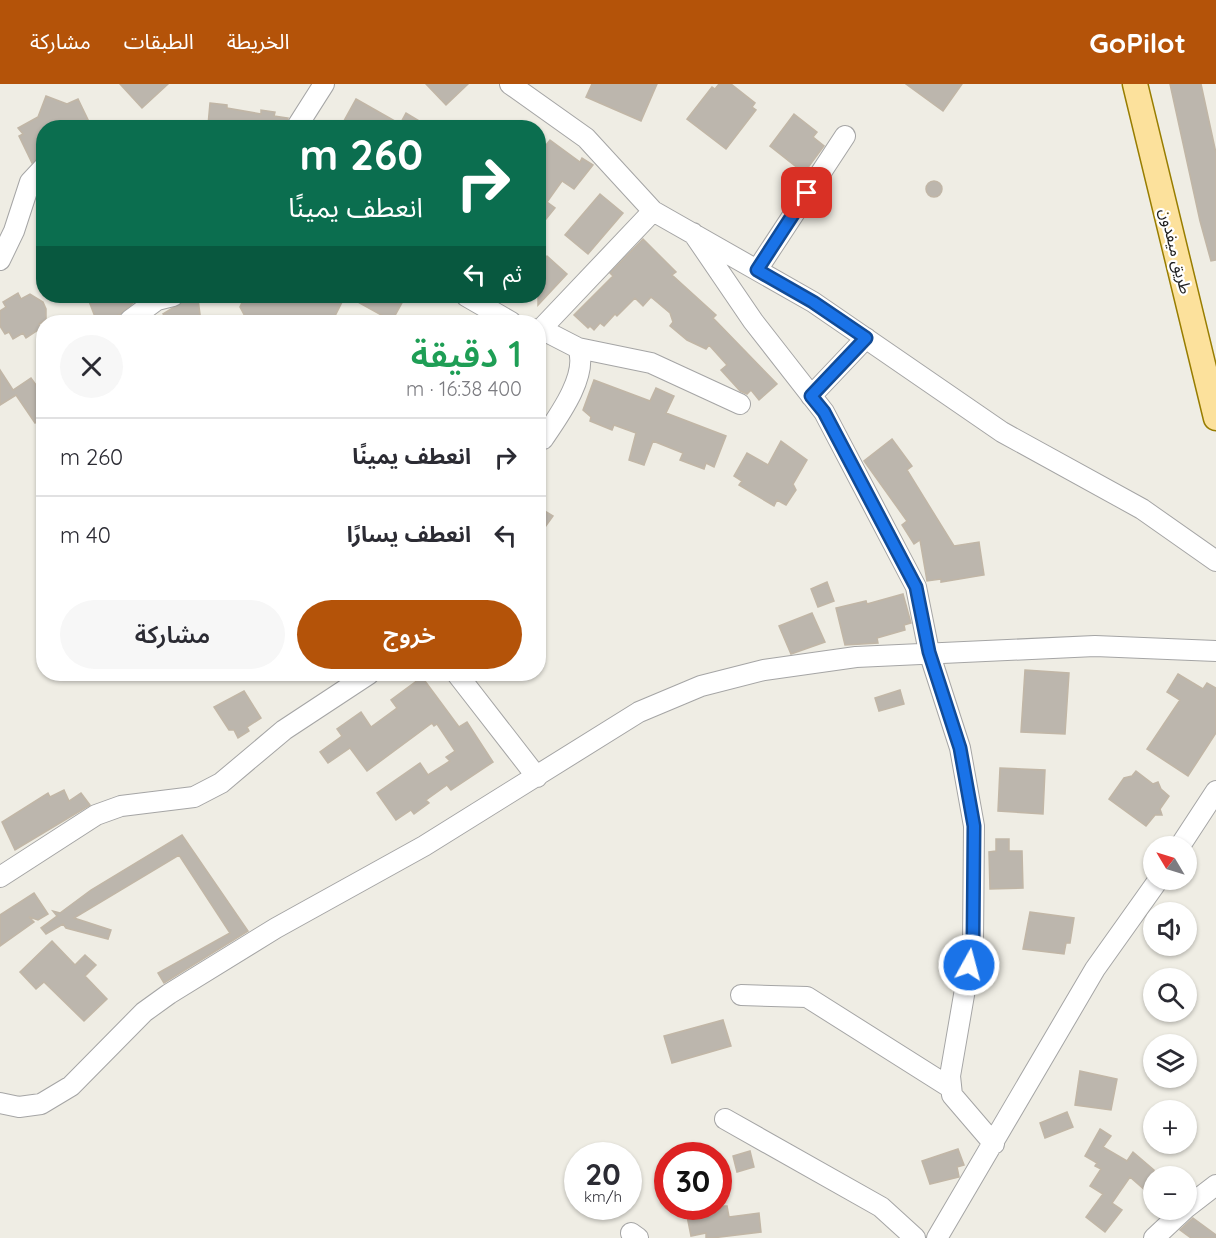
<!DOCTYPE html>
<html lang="ar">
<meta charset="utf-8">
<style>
:root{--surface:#fff;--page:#f7f7f7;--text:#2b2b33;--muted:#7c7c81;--line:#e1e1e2;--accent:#b45309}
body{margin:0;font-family:Quicksand,"Noto Sans Arabic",sans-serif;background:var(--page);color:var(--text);direction:rtl;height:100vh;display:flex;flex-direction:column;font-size:22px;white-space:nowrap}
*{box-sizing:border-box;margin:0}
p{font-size:20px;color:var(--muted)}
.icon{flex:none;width:33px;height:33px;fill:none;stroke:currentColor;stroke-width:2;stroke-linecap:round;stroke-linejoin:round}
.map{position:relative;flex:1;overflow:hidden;direction:ltr}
.drawer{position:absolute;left:36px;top:231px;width:510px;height:366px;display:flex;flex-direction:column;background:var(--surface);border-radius:24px;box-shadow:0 2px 4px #0004;direction:rtl}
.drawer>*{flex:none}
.top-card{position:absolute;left:36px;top:36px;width:510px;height:183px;border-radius:24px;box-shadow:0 2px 4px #0004;direction:rtl;background:#0b6e4f;color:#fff;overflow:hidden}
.needle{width:39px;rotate:308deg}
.controls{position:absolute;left:1143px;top:752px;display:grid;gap:12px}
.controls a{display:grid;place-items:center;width:54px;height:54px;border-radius:50%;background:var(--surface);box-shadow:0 2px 4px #0004;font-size:30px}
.speed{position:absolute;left:564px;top:1058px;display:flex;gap:12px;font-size:30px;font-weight:700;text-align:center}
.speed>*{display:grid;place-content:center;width:78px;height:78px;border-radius:50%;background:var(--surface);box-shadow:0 2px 4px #0004;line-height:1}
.speed small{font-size:15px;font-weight:400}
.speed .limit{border:9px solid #d22;background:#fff;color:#111}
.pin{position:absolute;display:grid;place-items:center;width:51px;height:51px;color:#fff;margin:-26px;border-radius:12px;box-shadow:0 3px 9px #0006}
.me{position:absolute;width:66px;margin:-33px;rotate:7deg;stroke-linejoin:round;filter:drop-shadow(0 0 4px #0008)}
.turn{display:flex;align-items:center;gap:21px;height:126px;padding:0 24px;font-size:27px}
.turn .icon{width:78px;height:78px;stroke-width:2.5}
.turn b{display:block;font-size:42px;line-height:51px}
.then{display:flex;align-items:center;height:57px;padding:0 24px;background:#0003;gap:12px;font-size:22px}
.round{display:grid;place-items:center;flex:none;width:63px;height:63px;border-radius:32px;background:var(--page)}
.headline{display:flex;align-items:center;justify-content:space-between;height:102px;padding:0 24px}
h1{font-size:36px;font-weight:600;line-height:45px;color:#1e9e55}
.action{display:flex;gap:12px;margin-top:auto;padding:12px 24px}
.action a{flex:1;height:69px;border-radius:36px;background:var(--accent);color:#fff;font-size:24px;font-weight:600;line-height:69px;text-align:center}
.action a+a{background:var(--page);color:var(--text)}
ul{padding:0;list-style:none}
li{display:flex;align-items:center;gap:18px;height:78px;padding:0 24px;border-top:2px solid var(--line)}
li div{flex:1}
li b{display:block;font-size:22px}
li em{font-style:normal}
header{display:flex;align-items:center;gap:36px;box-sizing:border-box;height:84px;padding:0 30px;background:var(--accent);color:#fff}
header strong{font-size:28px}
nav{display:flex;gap:33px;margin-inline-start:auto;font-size:21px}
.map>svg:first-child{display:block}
.building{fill:#bcb6ad;stroke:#c1b6a6;stroke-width:1.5}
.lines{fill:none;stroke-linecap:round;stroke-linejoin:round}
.minor-casing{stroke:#a5a5a5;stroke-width:22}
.major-casing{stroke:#987d00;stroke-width:27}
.minor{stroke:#fff;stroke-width:20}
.major{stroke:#fce19c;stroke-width:24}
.route-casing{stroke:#114b97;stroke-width:15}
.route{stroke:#1a73e8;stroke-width:10}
.labels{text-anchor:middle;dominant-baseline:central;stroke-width:4.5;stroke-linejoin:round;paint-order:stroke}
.street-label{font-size:16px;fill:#1e1e1e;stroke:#fff}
</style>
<header>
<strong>GoPilot</strong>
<nav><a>الخريطة</a><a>الطبقات</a><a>مشاركة</a></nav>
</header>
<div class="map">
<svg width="1216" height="1154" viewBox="0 0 1216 1154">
<rect width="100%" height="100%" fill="#efede4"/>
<path class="building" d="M120,0h48l-26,24z
M426,0h42l-22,21z
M592,0h65l-16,37 -55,-24z
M719,0h12l24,19 -3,4 4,3 -30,39 -39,-30 25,-32 3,2z
M906,0h56l-19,27z
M1170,0h31l15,69v107l-5,1 -11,-40z
M46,12l21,8 11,-5 14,29h-48v27l-12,8 -13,-27 4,-2 -5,-6 20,-11z
M356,15l44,25 6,-11 25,15h-91z
M210,19l17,2v3l34,6v-4l14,2 -1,4 14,2 -4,10 -76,-3z
M794,30l23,18 -4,5 11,9 -20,27 -34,-27z
M550,56l30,22 2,-4 11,7 -19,24 -12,-8 -15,21 8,6 -17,21v-74z
M926 105a8 8 0 1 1 16 0a8 8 0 1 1-16 0Z
M600,110l23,19 -35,41 -23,-19z
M643,155l33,33 -4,3 44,40 -3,3 64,66 -18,16 -8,-10 -4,4 -7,-3 -19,-21 6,-5 -18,-20 -3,4 -19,-9 -17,-14 3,-4 -3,-9 -19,-16 -8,9 -8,-8 -18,18 -2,-2 -11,12 -4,-3 -6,7 -4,-4 -2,2 -14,-13 39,-39 -3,-3z
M547,172l20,18 -29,31v-38z
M18,209l3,6 9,-5 13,8 3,7v11l-7,4 2,4 -15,10 -3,-5 -10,6 -4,-7 -4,2 -5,-8v-15l6,-4 -3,-5z
M87,212h44l2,7 -14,12 -22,7z
M245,212h100l-13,26h-84l-8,-15z
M347,212h50l7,3 -12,22z
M198,215l3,23h-30l-8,-8 21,-13z
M0,286l13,20 18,-12 13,18v22l-9,5 -19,-28 -16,10z
M594,296l56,21 6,-13 18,8 -8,17 60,23 -12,31 -8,-4 -2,6 -24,-9 3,-7 -30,-12 -9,24 -15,-5 7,-27 -22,-8 -2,5 -22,-9 1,-4 -8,-7z
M892,355l20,27 -5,4 47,76 25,-4 5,33 -43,7v-3l-14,2 -7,-41 -6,4 -12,-19 5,-4 -43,-60z
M781,357l26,19 -14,24 3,6 -10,15 -9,-5 -3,6 -35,-21 3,-4 -8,-5 13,-23 21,12z
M543,426l10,6 -15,21v-21z
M827,498l7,19 -16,6 -7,-18z
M903,510l8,29 -7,2 1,5 -28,8 1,5 -33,2 -9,-37 30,-7 1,3z
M812,529l13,29 -34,12 -12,-28z
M1025,586l44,3 -4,61 -44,-2z
M1178,590l25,15 4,-6 9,5v45l-28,43 -41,-27 33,-49 -13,-8z
M422,593l37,50 8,-5 26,40 -42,28 -4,-5 -21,15 3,3 -15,11 -3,-4 -15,10 -19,-27 43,-30 8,12 22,-14 -4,-4 9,-6 -18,-27 -3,2 -2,-3 -65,48 -17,-23 -22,15 -8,-11 22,-16 -5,-7 24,-17 10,15 26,-19 -6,-8z
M900,606l4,14 -25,7 -4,-13z
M244,607l17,27 -14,9 2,4 -11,7 -4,-8h-5l-15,-23z
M1000,684l45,2 -2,44 -45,-3z
M1136,687l17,13 5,-2 3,7 8,7 -9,13 2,6h-7l-9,11 -37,-27 15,-21 8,-2z
M64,706l5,11 12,-8 9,12 -75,45 -13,-28 46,-29 2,4z
M182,751l66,96 -84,52 -6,-10 72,-40 -51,-78 -105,63 37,12 -3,9 -42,-11 -3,-4 -17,10 -5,-6 16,-12 -4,-5 7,2 31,-23z
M996,755h13v12h13l1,37 -33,1 -1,-37 7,-1z
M34,809l14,21 -10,6 -9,-3 5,5 -34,24v-31z
M1030,828l44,6 -4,25h-4l-2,11 -41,-5z
M52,857l23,24 10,-10 11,10 -11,11 22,23 -23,22 -40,-39 -8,7 -16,-17z
M723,936l8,26 -59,17 -8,-27z
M1080,987l37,8 -6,31 -36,-5z
M1067,1028l6,15 -28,11 -5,-15z
M1100,1045l11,7 -8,11 24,14 6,-9 21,18v28l-24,-21 -18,26 10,7 -17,22 -19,-15 17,-23 -13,-8 11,-17 -6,-3 2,-3 -12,-7z
M958,1065l6,16 -7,2 2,10 -29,7 -8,-23z
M750,1067l4,16 -17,5 -4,-16z
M685,1122h42l2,11 30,-4 2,19 -49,6h-6v-5l-15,3z
M1193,1134l23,17v3h-25l-11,-8z"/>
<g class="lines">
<defs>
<path id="minor" d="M510,0l76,54 67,73 160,91 189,130 140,77 74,52
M296,44l28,-44
M693,149l60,88 71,91 92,175 13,65 31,96 14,78 -1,117 -23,133 2,19 42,49
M0,176l14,-29 16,-49 14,-15
M757,186l88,-134
M466,212l45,26
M130,236l27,-20 16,-4
M538,245h3l112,-118
M541,245l37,19c11,27 -20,69 -35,91
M578,264l73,15 89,41
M811,312l55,-58
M457,590l80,103
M1180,762l36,-55
M0,793l96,-62 25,-9 73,-9 27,-14 63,-53 85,-56
M741,911l66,2 144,91
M0,1019l19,4 22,-3 30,-18 73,-74 25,-18 107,-66 148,-82 215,-134 62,-26 63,-16 92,-13 239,-11 121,5
M725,1035l156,88 34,31
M1186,1124l30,-23
M631,1149l7,5
M937,1154l158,-269 64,-90
M1154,1154l31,-29"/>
<path id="major" d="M1135,0l81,334"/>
</defs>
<use href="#minor" class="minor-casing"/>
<use href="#major" class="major-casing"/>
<use href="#minor" class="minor"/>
<use href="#major" class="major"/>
</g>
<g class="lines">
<defs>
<path id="route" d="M807,109l-50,77 56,32 53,36 -55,58 13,16 92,175 13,65 31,96 14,78 -1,117 -4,22"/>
</defs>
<use href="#route" class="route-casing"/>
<use href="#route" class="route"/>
</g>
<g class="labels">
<g class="street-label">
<text transform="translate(1176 167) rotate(76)">طريق ميفدون</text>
</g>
</g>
</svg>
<div class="controls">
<a><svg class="needle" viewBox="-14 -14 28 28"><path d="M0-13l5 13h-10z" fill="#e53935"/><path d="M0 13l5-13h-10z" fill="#7c7c81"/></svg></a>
<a><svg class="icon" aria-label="sound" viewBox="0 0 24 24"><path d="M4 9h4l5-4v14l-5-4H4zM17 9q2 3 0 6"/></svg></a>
<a><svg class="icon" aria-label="search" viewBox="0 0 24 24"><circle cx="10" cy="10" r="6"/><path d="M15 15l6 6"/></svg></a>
<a><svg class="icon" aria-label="layers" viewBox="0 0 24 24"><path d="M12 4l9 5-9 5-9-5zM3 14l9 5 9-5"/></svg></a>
<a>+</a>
<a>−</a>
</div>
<div class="speed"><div>20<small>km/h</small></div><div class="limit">30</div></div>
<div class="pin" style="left:807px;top:109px;background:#d93025"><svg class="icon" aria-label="arrive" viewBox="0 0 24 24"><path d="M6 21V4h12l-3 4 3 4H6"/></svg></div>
<svg class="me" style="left:969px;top:881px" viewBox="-20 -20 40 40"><circle r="17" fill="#1a73e8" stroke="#fff" stroke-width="3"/><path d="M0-11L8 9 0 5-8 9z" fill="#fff"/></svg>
<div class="top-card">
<div class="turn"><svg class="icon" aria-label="right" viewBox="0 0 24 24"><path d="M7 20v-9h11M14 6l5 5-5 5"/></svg><div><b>260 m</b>انعطف يمينًا</div></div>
<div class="then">ثم<svg class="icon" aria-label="left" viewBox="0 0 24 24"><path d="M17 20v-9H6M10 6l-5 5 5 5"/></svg></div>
</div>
<section class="drawer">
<div class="headline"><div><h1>1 دقيقة</h1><p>400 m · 16:38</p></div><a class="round"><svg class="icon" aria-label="close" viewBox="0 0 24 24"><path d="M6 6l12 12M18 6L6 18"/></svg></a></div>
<ul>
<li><svg class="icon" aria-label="right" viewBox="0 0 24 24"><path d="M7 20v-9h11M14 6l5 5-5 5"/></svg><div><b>انعطف يمينًا</b></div><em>260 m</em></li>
<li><svg class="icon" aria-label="left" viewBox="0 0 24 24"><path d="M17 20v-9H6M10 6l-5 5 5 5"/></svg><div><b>انعطف يسارًا</b></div><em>40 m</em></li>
</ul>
<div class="action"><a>خروج</a><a>مشاركة</a></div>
</section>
</div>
